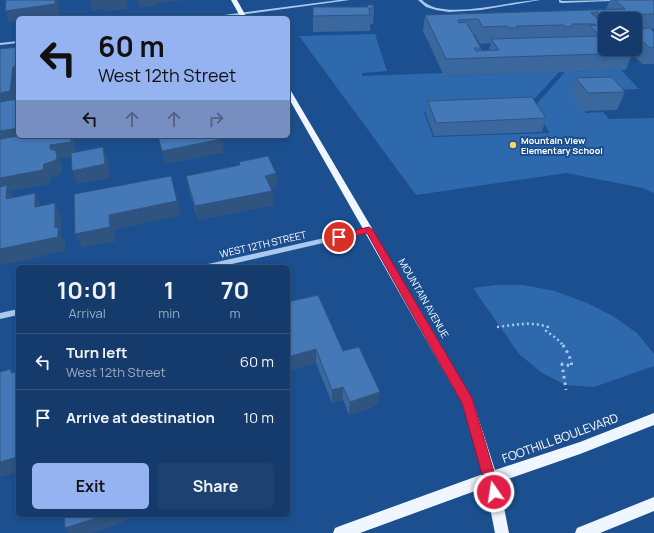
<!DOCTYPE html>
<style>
:root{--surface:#143b6b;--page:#1d4271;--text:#f1f3f6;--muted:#9dadc1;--line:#33557e;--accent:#95b2f1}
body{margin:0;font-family:Manrope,sans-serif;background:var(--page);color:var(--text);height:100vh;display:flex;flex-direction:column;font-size:15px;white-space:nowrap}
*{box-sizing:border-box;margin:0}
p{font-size:13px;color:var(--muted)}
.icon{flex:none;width:22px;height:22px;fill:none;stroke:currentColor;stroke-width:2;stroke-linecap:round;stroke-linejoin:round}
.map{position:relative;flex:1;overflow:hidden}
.side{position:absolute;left:16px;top:265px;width:274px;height:252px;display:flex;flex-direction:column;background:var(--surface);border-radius:6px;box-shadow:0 2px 6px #0003,0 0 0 1px var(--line)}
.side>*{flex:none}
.banner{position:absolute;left:16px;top:16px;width:274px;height:122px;border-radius:6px;box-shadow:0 2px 6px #0003,0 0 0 1px var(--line);background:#95b2f1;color:#111;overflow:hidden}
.buttons{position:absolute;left:598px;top:12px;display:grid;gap:8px}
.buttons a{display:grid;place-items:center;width:44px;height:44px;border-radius:6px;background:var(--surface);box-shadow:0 2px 6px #0003,0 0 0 1px var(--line);font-size:20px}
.pin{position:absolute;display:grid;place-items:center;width:34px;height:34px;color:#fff;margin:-17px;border:2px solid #fff;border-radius:50%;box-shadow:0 1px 4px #0007}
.me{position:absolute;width:44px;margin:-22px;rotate:347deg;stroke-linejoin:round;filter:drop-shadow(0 0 3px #0008)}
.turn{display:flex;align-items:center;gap:14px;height:84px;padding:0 16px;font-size:18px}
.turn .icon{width:52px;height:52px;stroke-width:2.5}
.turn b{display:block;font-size:28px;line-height:34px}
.lanes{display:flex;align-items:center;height:38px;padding:0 16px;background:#0003;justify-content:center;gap:20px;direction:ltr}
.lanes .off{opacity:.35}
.eta{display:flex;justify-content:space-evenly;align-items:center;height:68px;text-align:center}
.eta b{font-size:24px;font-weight:700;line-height:28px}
.primary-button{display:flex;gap:8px;margin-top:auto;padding:8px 16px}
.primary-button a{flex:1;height:46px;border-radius:6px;background:var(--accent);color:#111;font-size:16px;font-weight:700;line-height:46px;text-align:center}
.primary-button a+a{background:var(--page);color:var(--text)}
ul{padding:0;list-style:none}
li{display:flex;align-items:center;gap:12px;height:56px;padding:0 16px;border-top:1px solid var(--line)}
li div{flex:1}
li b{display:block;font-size:15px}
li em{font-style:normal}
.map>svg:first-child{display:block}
.green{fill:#2e69ad}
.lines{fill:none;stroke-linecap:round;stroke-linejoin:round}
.path-far1{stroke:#a9c9ee;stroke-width:2.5;stroke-dasharray:2 3;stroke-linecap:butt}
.path{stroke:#a9c9ee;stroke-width:3;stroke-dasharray:2.5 4;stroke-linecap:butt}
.minor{fill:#a9c9ee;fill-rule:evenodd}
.major{fill:#f0f6ff;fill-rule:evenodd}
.wall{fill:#3a679d;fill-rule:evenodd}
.shaded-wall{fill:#305480}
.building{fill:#4478b7;stroke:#305480;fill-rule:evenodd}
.route{fill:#e11d48;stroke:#92132f}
.poi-dot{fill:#ffd166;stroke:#1b4f8f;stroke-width:1.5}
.labels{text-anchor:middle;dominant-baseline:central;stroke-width:4;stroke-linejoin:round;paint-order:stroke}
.far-poi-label{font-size:9px;font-weight:bold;fill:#fff;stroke:#1b4f8f;text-anchor:start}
.street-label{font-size:10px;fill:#fff;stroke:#1b4f8f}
.near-street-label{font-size:12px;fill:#fff;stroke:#1b4f8f}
</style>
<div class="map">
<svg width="654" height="533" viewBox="0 0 654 533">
<rect width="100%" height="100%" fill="#1b4f8f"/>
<path class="green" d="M375,34l12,37 -25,2v3l81,-3 1,3 115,-4 -33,36 -102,4 9,25 117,-4 -17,-25 32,-36 56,-2 18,19 -30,1 -35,6 12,17 17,-1 6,7 45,-1v75l-11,-5 -77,-15 -150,22 -117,-159z
M496,285h27l32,6 32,12 26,13 24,17 17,21v12l-60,21 -28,-2 -24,-12 -23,-19 -46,-66z"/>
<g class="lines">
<path class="path-far1" d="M497,327c18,-2 34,-6 51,0l-2,4 10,7 8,8"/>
<path class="path" d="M563,345l6,10 3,11 -10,-2 4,26"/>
<path class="minor" d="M339,0h11l-132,18h-11l2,-1z
M418,0h4c20,22 90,0 118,0l-59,10 -32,2 -13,-2 -10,-3z
M559,0l4,1 49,-1 -2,1 -49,2 -2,-1z
M18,41v2l-18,2v-2z
M369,228h2l1,2 -1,2 -152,35h-15l4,-3z
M18,309v6l-18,4v-6z"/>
<path class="major" d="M231,0h6l10,18h-6z
M288,89l3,2 181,307 23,72 85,-28 74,-29v12l-74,29 -81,28 10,51h-14l-9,-46 -126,46h-27l2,-5 5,-2 143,-52 -21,-71 -174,-306z
M654,497v14l-54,22h-25l2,-5z"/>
</g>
<path class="wall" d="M610,0h44v29h-3l3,3v32h-12l-10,-10 -6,16 -182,6 -21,-45 2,-16 181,-6zM605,19h30v30h-30zM474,35h1l5,9 11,-1 -2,7 -8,1v-3z
M367,5l7,3 -1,16h-3v7l-57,1v-25h54z
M576,78l49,14 -8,18 -35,1 -12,-15z
M428,101l118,17 -4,14 -108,4 -8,-22z
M239,162l37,11 1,14 -6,2 3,16 -76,15 -9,-30 -3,-14 53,-11z
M288,302l55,49 35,54 -29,10 -6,-15 -11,3 -16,-40 -28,8z"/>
<path class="shaded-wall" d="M55,0h3l1,4v11l-18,3h-23v3l-9,1 -4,-11z
M89,0h37l2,9 -21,2v-2l-15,2z
M137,0h48l-29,4 1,2 -18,2z
M18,66v15l-3,23 -15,3v-14l13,-26z
M18,128v8l-18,10v-15z
M70,136h3l2,6 1,14 -17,3 3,6v7l-5,4 -7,2v6l-40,7 4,8 -1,14 -13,-20v-15l44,-14 6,-15v-4z
M76,136h13l-12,2z
M222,139l2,14 -59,11 -3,-13z
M103,147l5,14 2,17 -33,6 -5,-13z
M276,173l1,14 -10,3 -2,-14z
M171,176l10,39 -67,15 2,11 -34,7 -7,-14 34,-19z
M272,191l2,14 -76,15 -3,-14z
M35,193l7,15 -7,-1z
M55,203l6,14v18l4,6v10l-65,14v-16l55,-21z
M316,349v14l-28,8v-14z
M343,387v13l-11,3v-13z
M380,392l-2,13 -29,10 1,-13z
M18,457v15l-18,5v-15z
M106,515h21v6l-35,12h-23l-4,-5z"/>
<path class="building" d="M6,0h49v4l-50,7z
M615,0h39v14l-53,1 -3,-3 -7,1 11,10h3v26h24l4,4 -187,6 -21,-44 200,-6zM478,19l5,8 24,-1 2,2h9l-2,-2 48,-1 1,2 8,-1 -1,-2h23l1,1 -6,1 10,10 -109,3 8,11 -23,1 -2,-3h7l-15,-26 -7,1 -1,-3z
M367,5h6l1,3h-5l1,7 -57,1v-9h55z
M650,28l4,4v15l-4,1 -15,-14v-5z
M18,47v19l-5,1 -3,24 -10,2v-44z
M612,77l13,15 -37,1 -12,-15z
M532,97l14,21 -110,5 -8,-22z
M18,99v29l-18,3v-29z
M19,136h51l1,6 -21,3v4l6,2 1,8 -6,3 -7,2 -1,6 -43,8v-39z
M158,136h63l1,3 -60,12z
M103,147l2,17 -33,7 -1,-18z
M268,156l8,17 -11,3 7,15 -77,15 -9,-30 54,-11 -1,-3z
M171,176l6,25 -68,14 1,12 -35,7 -1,-40z
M7,185l-1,14 29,-6v14l20,-4v25l3,-1v10l-58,12v-62z
M318,295l25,56 16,-4 21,45 -30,10 -7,-15 -11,3 -16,-41 -28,8v-55z
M11,369v4l7,-2v86l-18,5v-90z
M64,515h42l-41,13z"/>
<path class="route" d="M369,227l4,3 99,168 28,94 -2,4 -4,2 -5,-2 -2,-4 -25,-89 -95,-170 -28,7 -5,-3 5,-3z"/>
<circle class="poi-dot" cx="513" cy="145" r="4"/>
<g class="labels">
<g class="far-poi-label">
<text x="521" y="140">Mountain View<tspan x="521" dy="10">Elementary School</tspan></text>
</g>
<g class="street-label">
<text transform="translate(263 244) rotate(-13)">WEST 12TH STREET</text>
<text transform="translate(424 298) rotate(60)">MOUNTAIN AVENUE</text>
</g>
<g class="near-street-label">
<text transform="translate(560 438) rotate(-20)">FOOTHILL BOULEVARD</text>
</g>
</g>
</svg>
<div class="buttons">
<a><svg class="icon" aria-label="layers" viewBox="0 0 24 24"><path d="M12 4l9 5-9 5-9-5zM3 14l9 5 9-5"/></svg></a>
</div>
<div class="pin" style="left:339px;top:237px;background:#d93025"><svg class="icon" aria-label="arrive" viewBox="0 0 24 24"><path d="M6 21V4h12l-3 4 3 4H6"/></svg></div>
<svg class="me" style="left:494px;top:492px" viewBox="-20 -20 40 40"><circle r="17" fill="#e11d48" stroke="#fff" stroke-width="3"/><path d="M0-11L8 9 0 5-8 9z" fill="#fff"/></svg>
<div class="banner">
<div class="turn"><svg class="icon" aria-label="left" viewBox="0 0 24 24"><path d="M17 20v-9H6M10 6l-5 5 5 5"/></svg><div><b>60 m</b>West 12th Street</div></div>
<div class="lanes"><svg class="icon" aria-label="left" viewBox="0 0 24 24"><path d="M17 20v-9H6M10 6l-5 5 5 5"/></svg><svg class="icon off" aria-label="ahead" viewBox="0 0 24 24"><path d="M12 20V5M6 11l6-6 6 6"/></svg><svg class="icon off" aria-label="ahead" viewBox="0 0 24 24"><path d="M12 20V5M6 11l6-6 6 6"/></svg><svg class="icon off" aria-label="right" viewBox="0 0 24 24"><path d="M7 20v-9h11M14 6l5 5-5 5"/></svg></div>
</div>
<section class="side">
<div class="eta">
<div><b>10:01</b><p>Arrival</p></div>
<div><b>1</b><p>min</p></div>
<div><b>70</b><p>m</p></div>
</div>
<ul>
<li><svg class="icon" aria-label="left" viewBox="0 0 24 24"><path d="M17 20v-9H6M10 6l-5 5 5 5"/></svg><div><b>Turn left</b><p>West 12th Street</p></div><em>60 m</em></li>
<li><svg class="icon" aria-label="arrive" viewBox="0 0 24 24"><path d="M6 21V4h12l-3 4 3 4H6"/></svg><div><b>Arrive at destination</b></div><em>10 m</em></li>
</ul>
<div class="primary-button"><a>Exit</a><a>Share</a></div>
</section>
</div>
